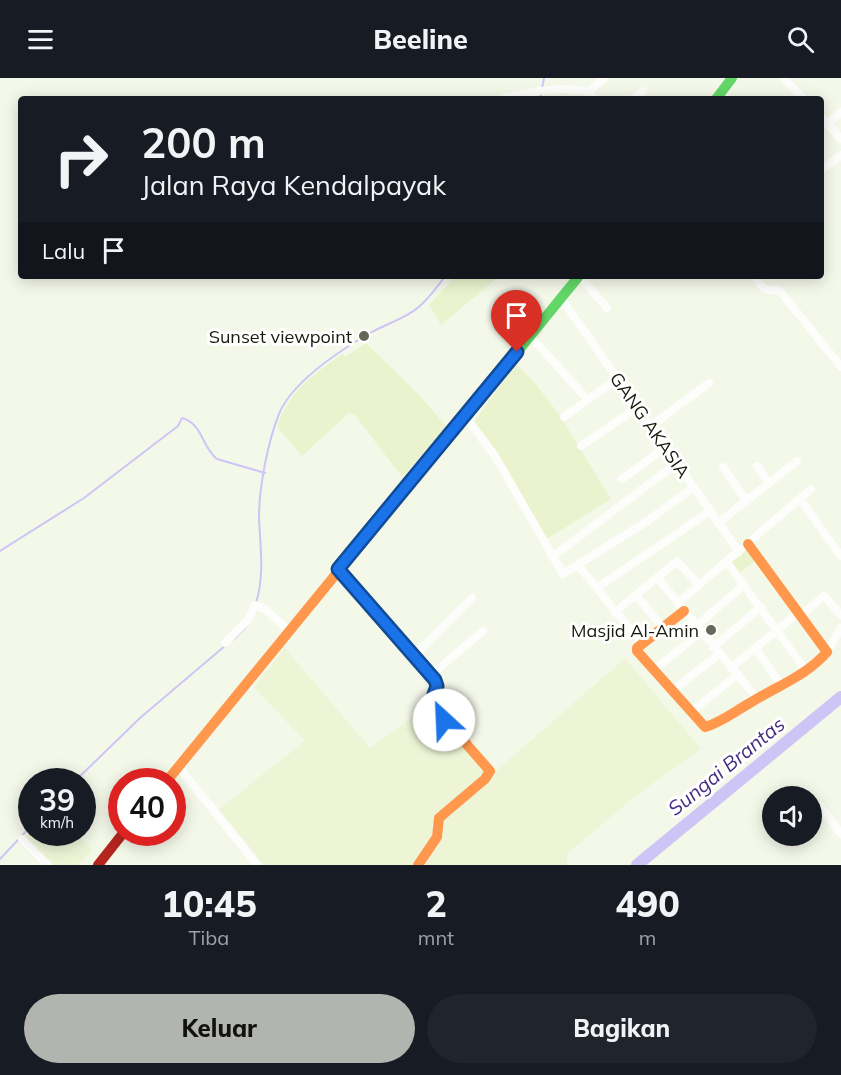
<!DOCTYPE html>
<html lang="id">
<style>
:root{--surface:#171b24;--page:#20242c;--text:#f1f3f6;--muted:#9ea1a6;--accent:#b2b4b0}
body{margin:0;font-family:Mulish,sans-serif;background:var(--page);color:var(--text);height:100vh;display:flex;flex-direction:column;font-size:22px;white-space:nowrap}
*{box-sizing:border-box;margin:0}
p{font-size:20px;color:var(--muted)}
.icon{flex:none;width:33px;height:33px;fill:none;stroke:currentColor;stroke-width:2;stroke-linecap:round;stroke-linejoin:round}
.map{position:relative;height:787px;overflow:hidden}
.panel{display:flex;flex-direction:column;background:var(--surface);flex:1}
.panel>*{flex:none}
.top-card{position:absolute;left:18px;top:18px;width:806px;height:183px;border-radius:6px;box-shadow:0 3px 15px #0003;background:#171b24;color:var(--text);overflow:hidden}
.buttons{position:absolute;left:762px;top:708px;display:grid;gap:12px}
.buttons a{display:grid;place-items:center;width:60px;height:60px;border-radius:50%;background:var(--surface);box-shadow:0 3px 15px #0003;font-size:30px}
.speed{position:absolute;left:18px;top:690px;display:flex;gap:12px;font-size:30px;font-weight:700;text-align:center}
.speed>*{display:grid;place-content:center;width:78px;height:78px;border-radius:50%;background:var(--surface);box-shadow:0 3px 15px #0003;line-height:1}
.speed small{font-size:15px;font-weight:400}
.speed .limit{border:9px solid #d22;background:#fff;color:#111}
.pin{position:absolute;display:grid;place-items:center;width:51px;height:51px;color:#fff;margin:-62px -26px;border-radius:50% 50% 50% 0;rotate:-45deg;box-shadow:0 0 6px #0007}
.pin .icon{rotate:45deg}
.me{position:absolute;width:66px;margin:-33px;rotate:335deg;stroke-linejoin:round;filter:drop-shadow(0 0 4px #0008)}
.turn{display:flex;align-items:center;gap:21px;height:126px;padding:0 24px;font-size:27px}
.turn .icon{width:78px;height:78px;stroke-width:2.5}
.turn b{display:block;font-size:42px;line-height:51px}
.then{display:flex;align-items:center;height:57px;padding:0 24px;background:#0003;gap:12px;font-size:22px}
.eta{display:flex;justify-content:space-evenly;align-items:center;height:102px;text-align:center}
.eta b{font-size:36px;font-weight:800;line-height:42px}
.button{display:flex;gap:12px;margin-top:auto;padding:12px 24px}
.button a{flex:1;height:69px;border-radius:36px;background:var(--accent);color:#111;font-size:24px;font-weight:800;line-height:69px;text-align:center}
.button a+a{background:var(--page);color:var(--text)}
header{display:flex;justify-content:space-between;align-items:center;height:78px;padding:0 24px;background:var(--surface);font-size:27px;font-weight:800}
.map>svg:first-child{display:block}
.built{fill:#eef5d7}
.green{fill:#ebf3ce}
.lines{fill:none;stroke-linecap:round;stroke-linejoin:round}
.stream{stroke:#cdc5f6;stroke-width:2}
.river{stroke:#cdc5f6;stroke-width:12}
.street{stroke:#fdfefc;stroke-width:8}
.fast{stroke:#63d668;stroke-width:10}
.slow{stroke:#ff974d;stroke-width:10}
.jam{stroke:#b3261e;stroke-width:10}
.route-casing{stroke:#114b97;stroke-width:15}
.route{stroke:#1a73e8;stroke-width:10}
.poi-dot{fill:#64675a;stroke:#fff;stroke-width:2}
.labels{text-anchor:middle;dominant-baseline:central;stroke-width:6;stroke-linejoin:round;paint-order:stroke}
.poi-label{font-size:18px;fill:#17190d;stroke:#fff;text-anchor:end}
.street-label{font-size:18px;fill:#17190d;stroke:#fff}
.water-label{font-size:20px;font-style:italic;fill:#432c81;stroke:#fff}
</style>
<header><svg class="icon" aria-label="menu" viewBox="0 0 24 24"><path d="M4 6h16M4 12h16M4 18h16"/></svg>Beeline<svg class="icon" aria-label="search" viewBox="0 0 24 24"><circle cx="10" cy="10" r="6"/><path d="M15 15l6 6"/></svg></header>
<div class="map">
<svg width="841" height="787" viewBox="0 0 841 787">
<rect width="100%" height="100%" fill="#f4f8e9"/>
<path class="built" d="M285,570l85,100 59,-43 57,67 -46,41 -8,12 1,15 -19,25h-150l-45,-56 86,-68 -51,-54z
M625,580l76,91 -68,49 -66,56v11h-140l-4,-4 16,-37 9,-11z
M31,753l45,2 17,17 -15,15h-29l-26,-26z"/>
<path class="green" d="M456,198h43l-58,49 -12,-20z
M366,265l54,53 27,31 -45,50 -47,-62 -6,-2 -47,43 -25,-29c11,-35 36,-52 65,-73l3,3z
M516,286c40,37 66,89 95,135l-66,41 -72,-117z
M748,469l9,12 -18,15 -8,-12z"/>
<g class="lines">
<path class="stream" d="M540,21l4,-21
M0,473l84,-53 94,-72 4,-8c21,6 19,28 35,41l48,14
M256,525c9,-30 4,-57 3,-86 0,-30 9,-76 20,-103 13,-32 62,-64 91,-81 16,-9 39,-16 52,-29 8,-8 17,-19 23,-28
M233,562l13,-13
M74,704l66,-64 86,-73
M0,781l32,-34"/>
<path class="river" d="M637,787l204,-168"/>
<path class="street" d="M783,0l21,21
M588,14l17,-14
M505,20c26,-6 58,-13 83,-6l6,7
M633,21l10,-8
M820,38l21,23
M828,45l13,-11
M820,93l21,-16
M579,198l28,32
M754,198l10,13 16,2 61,76
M561,220l178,254
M530,258l58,64
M465,338l30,40 68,118 83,-52 48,-35
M564,339l54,-39
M651,348l58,-43
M581,368l57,-39
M757,388l12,17
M723,389l23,34
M622,401l44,-32
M800,421l41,57
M718,445l79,-62
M552,479l125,-94
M727,484l79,109
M578,487l64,79
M657,499l21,26
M597,510l113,-77
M636,517l27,33
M615,534l62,-51 22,24
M801,537l23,-19 17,19
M696,548l48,-41
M225,565l23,-23 7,-15 10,4 24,22
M713,569l48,-40
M755,570l27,38
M827,574l14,-24
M414,578l58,-58
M731,590l68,-56
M654,592l47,-38
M431,597l52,-44
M672,613l47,-37
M757,620l-79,-95 133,-114
M691,634l46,-37
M178,688l79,99
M812,725l9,4 20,27
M22,761l26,26"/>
<path class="fast" d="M716,21l16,-21
M417,397l162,-199"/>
<path class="slow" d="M338,491l93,106 6,10 -6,14 2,7 57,65 -5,8 -46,39 -2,19 -19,28
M684,533l-47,37v3l68,76c17,-5 30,-16 45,-24 27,-17 56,-27 77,-51l-79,-108
M166,704l251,-307"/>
<path class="jam" d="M98,787l26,-33"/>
</g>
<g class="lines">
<defs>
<path id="route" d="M444,642l-13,-17 6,-17 -2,-6 -97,-111 179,-217"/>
</defs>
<use href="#route" class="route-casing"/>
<use href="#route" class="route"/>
</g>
<g class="poi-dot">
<circle cx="364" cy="258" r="6"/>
<circle cx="711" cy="552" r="6"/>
</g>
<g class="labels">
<g class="poi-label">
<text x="352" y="258">Sunset viewpoint</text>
<text x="699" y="552">Masjid Al-Amin</text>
</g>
<g class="street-label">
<text transform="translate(650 347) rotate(55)">GANG AKASIA</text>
</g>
<g class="water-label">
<text transform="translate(726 688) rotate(-39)">Sungai Brantas</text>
</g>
</g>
</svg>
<div class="buttons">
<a><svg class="icon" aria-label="sound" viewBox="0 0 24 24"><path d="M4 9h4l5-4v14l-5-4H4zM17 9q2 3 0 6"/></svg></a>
</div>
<div class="speed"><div>39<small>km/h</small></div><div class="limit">40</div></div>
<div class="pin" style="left:517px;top:274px;background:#d93025"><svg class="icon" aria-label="arrive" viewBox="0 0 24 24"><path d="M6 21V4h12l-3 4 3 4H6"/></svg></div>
<svg class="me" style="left:444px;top:642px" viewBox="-20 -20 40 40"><circle r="19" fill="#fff"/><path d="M0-13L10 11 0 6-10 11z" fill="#1a73e8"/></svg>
<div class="top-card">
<div class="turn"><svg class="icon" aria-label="right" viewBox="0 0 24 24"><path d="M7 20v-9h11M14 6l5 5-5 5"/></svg><div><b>200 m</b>Jalan Raya Kendalpayak</div></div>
<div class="then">Lalu<svg class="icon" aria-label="arrive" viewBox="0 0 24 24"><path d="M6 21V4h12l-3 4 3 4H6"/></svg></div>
</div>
</div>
<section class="panel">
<div class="eta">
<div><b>10:45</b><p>Tiba</p></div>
<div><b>2</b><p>mnt</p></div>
<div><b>490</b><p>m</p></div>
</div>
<div class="button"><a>Keluar</a><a>Bagikan</a></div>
</section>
